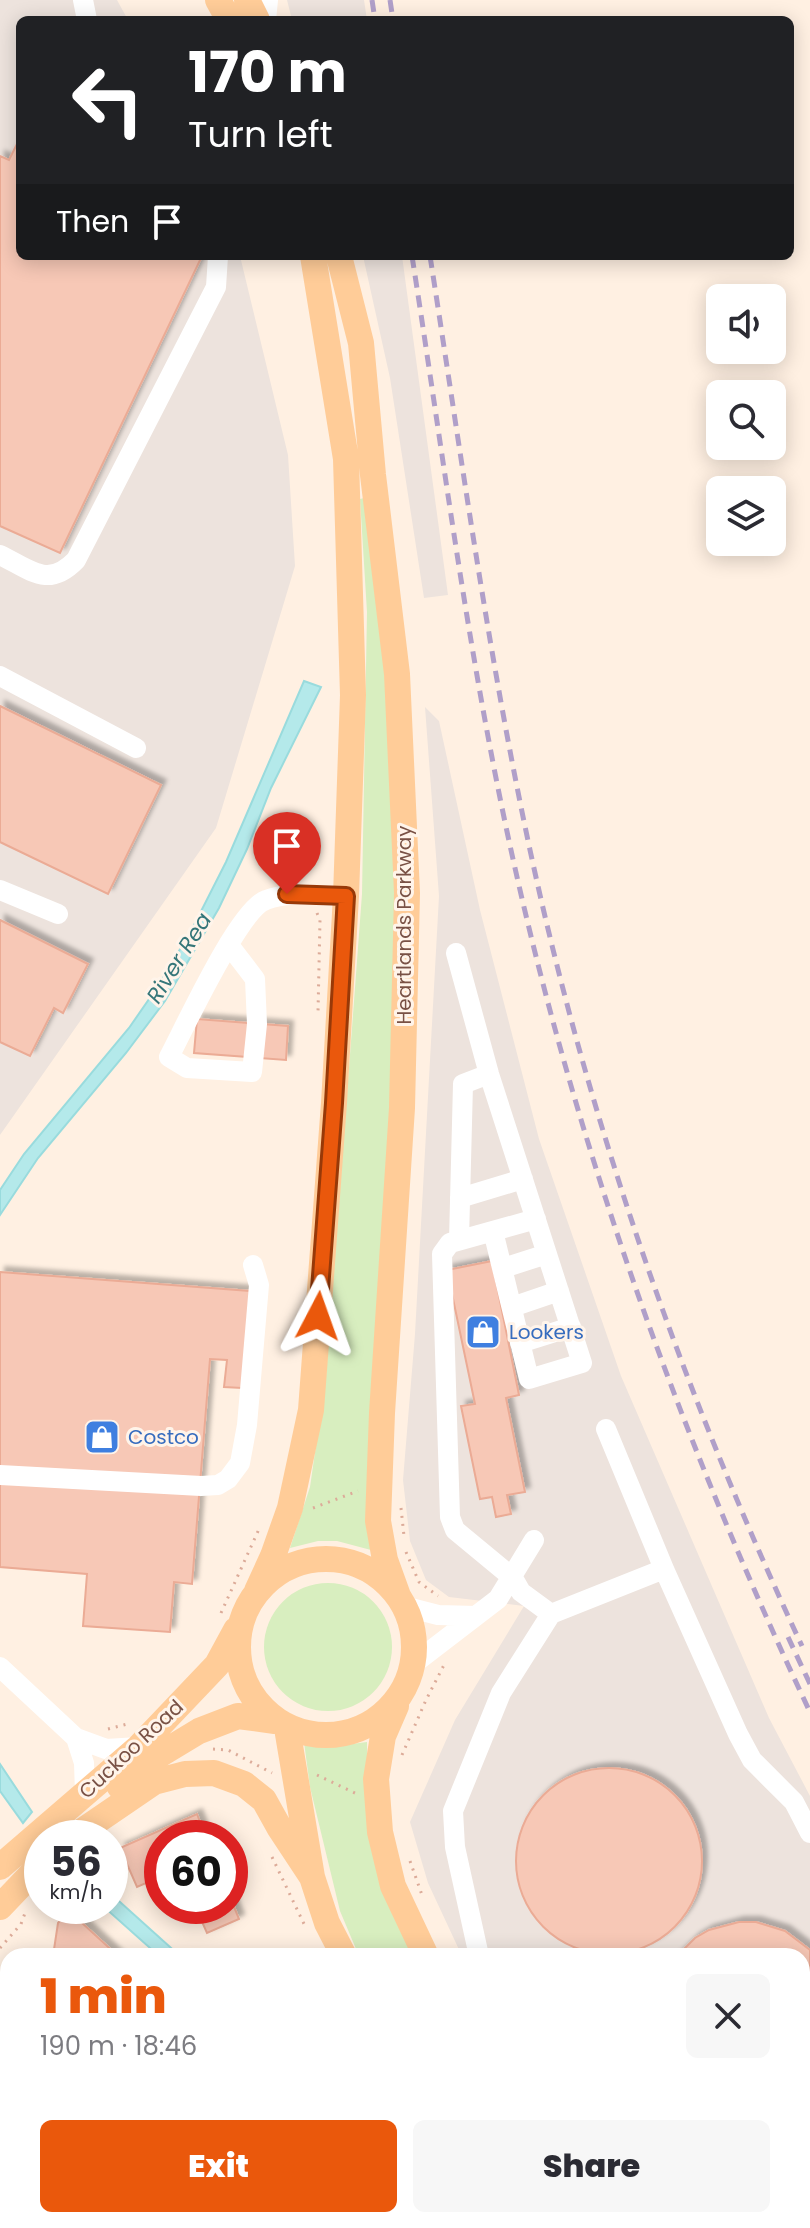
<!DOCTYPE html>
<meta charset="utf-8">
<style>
:root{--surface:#fff;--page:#f7f7f7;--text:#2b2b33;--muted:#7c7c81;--accent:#ea580c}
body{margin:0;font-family:Poppins,sans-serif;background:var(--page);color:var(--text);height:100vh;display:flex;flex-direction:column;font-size:30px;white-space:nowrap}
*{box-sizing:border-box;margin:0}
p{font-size:26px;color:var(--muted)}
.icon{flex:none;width:44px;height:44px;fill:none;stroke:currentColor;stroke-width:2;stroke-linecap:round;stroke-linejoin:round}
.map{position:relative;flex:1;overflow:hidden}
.panel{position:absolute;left:0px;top:1948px;width:810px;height:280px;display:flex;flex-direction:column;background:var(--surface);border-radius:24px 24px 0 0;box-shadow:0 4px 20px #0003}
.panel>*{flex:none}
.guide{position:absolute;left:16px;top:16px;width:778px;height:244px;border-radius:12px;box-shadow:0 4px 20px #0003;background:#202124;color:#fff;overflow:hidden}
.controls{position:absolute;left:706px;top:284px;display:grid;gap:16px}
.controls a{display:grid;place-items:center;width:80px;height:80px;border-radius:12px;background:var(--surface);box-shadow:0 4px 20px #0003;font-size:40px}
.speed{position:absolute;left:24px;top:1820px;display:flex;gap:16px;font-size:40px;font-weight:700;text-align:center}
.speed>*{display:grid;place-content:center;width:104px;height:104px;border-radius:50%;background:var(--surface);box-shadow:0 4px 20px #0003;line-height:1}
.speed small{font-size:20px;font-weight:400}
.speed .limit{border:12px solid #d22;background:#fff;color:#111}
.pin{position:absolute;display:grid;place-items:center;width:68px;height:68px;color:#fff;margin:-82px -34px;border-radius:50% 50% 50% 0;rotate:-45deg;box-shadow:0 0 8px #0007}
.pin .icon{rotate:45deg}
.me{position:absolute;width:88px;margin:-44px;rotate:4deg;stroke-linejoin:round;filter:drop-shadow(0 0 6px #0008)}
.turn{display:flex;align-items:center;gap:28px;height:168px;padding:0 40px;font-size:36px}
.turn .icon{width:104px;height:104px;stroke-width:2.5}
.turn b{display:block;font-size:56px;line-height:68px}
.then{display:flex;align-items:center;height:76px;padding:0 40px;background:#0003;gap:16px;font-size:30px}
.round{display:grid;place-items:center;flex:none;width:84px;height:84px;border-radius:12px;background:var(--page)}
.overview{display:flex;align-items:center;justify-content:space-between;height:136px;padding:0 40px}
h1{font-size:48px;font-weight:800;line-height:60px;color:var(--accent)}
.button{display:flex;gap:16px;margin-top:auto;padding:16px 40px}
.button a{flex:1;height:92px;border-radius:12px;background:var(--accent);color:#fff;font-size:32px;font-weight:800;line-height:92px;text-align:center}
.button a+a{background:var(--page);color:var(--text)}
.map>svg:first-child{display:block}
.industrial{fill:#ede3dd}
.green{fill:#d8eebf}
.water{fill:#b4e9ea;stroke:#99dbdd;stroke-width:2}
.building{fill:#f7c8b6;stroke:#ebab95;stroke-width:2;filter:url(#shadow)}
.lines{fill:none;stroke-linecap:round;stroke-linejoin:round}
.path{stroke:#dcab99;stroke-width:3;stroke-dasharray:2 6;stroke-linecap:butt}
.minor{stroke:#fff;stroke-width:20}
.major{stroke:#ffcc98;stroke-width:26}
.rail{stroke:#b09fc9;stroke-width:5;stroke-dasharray:12 8;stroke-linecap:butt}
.route-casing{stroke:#983908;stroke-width:20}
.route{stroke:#ea580c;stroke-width:14}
.labels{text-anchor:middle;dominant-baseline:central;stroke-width:6;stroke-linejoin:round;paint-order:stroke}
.street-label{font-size:20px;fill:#795145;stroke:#fff4ea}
.shop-label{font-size:20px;fill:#366cbe;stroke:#fff4ea;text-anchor:start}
.water-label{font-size:22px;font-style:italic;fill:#357679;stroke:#fff4ea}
</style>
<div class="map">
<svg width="810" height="2228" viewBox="0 0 810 2228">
<defs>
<filter id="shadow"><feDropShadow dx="5" dy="-5" stdDeviation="2" flood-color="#0004"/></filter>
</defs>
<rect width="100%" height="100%" fill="#fff0e2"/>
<path class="industrial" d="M0,0h117l11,20h-108v236h220l48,199 7,111 -79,262 -216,307z
M287,0h77l3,20h-75z
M363,256h39l46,339 -24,3 -34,-220z
M425,707l14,14 41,189 59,229 82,237 148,342 41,78v432h-109l-9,-8h110v-264h-340l-34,-73 -18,-61 45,-102 69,-114 -75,-9 -23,-17 -16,-39 -7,-61 12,-146 24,-438z"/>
<path class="green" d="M364,498l20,163 15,237 -28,652 -34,-9h-19l-28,7 20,-61 16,-111 36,-482 5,-282 -7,-113z
M264 1647a64 64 0 1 1 128 0a64 64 0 1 1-128 0Z
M304,1742l32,4 31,-4 1,74 44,140h-53l-19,-45 -30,-124z"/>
<path class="water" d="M304,681l17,6 -50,101 -24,61 -28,59 -54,93 -39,52 -88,105 -38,57v-25l24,-36 105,-126 27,-39 35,-58 35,-69z
M0,1764l32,48 -9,11 -23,-32z
M110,1893l70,63h-21l-55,-49 6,-1z
M106,2220h146l45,8h-145z"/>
<path class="building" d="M20,138v118h182l-142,297 -60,-27v-370l9,4z
M0,706l161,79 -53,109 -108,-52z
M0,920l88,44 -25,49 -9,-5 -24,48 -30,-14z
M197,1019l91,7 -2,34 -92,-7z
M492,1261l27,134 -13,3 19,94 -18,3 4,19 -15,3 -4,-20 -12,2 -19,-93 14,-2 -28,-134z
M0,1272l250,19 -8,97 -18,-1 3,-27 -17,-1 -18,225 -18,-2 -4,50 -87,-6 4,-52 -87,-7z
M516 1861a93 93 0 1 1 186 0a93 93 0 1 1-186 0Z
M197,1814l9,24h-44v38l-25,11 -17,-39z
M230,1897l9,22 -32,14 -12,-27h35z
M69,1911l49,45h-65l5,-33z
M739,1922h17l29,9 25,19v119l-8,6v-119h-125l18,-18 14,-8z
M0,2037l8,1v39l-8,-2z"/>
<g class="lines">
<path class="path" d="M317,913l3,7 -2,92
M313,1508l45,-17
M401,1508l3,28
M406,1552l13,30 19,14
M221,1613l38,-84
M108,1729l23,-6
M213,1749l15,1 44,23
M402,1755l24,-55 20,-39
M317,1775l40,19
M272,1857l33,69
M410,1861l12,34
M0,1948l21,-24 4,-11
M0,2204l8,2
M87,2220l44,8
M527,2220l10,8
M685,2220l10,8"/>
<path class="minor" d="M83,0l4,20
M266,20l2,-20
M0,555c31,15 48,34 76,5l140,-273 2,-31
M0,676l136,72
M0,890l58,24
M229,945l26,34 2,45 -5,48 -65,-4 -18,-11c16,-30 70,-148 97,-157 26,-10 52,-3 80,-4
M456,953l33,121 93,289 -53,16 -36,-148
M460,1198l63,-19
M536,1219l-86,24 -8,11 8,263 5,13 58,48 8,14 30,22 113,-45
M459,1240l4,-156 26,-10
M503,1268l44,-14
M512,1307l47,-16
M520,1343l51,-16
M606,1429l58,140 74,165 14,26 42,42 16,31
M0,1475l201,11 17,-1 10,-6 12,-16 7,-38 12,-140 -6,-20
M403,1606l35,9 38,1
M412,1665l86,-66 36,-59
M0,1667l76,71 30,11 33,-2
M76,1738l8,25 1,30
M479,1956l-24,-109 -2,-36 48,-118 50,-79
M0,2095l8,1
M783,2220l14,8"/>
<path class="major" d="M218,0l11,20
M247,0l10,20
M339,256l22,87 12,132 24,199 10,219 -5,215 -20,305 -4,108 7,39 13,36
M238 1647a88 88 0 1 1 176 0a88 88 0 1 1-176 0Z
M257,1591l16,-35 17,-48 21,-98 23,-307 12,-207 7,-201 -7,-236 -33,-203
M396,1706l-13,30 -7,43 4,53 13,54 33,70
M287,1728l25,149 15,46 17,33
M120,1787l36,-30 43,-26 39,-15 37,5
M72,1838l82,-56 31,-8 29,-1 30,11 20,16 15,27 33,50
M0,1867l139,-120 78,-82 19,-35
M0,1907l42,-44
M559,2220l12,8
M652,2220l10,8"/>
<path class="rail" d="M372,0l3,20
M390,0l3,20
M412,256c31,198 56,398 99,594 65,297 169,587 299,862
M430,256c31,198 58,398 100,594 59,274 153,542 272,796
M788,1637l22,47"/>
</g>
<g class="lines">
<defs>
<path id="route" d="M287,894l59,2 -12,207 -16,213"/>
</defs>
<use href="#route" class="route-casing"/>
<use href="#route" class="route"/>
</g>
<defs>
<symbol id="shop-square" viewBox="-11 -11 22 22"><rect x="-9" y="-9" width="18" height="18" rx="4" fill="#3f7fe0" stroke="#fff4ea"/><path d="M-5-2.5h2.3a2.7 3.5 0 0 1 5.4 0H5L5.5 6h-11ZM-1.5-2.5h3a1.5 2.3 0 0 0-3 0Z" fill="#fff"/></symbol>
</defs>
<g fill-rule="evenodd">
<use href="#shop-square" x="463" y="1312" width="40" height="40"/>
<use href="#shop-square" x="82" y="1417" width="40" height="40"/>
</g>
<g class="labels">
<g class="street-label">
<text transform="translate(404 925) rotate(-90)">Heartlands Parkway</text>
<text transform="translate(131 1749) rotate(-43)">Cuckoo Road</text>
</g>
<g class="shop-label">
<text x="509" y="1332">Lookers</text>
<text x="128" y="1437">Costco</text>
</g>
<g class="water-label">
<text transform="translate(179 958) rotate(-58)">River Rea</text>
</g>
</g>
</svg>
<div class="controls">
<a><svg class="icon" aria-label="sound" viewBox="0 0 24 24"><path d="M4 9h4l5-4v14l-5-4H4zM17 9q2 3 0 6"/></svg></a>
<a><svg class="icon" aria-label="search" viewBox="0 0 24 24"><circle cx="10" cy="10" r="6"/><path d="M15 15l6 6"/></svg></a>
<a><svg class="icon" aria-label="layers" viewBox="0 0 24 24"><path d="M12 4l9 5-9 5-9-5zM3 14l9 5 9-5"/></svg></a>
</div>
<div class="speed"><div>56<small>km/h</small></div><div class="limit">60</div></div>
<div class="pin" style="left:287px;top:894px;background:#d93025"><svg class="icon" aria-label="arrive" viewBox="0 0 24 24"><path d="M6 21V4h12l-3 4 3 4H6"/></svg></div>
<svg class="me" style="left:318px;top:1316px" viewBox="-20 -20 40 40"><path d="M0-17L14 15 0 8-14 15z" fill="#ea580c" stroke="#fff" stroke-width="4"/></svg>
<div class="guide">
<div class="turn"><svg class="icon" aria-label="left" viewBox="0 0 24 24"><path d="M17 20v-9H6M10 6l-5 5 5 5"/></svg><div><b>170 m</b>Turn left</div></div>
<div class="then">Then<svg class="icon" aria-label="arrive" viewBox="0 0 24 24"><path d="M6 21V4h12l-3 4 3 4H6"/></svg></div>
</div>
<section class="panel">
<div class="overview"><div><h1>1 min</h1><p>190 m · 18:46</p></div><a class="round"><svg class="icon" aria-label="close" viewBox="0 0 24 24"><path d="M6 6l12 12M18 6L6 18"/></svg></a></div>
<div class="button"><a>Exit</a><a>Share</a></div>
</section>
</div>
